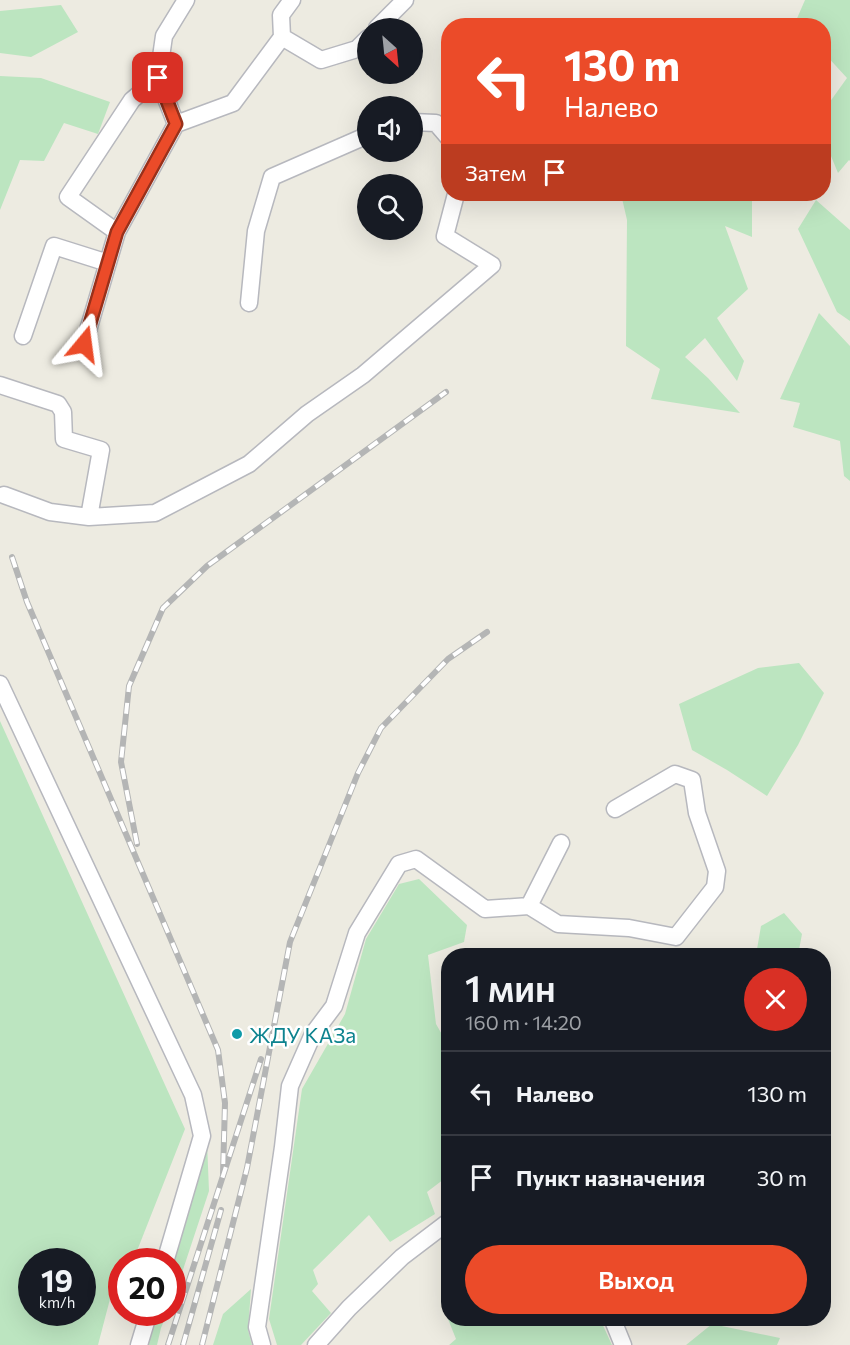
<!DOCTYPE html>
<html lang="ru">
<meta charset="utf-8">
<style>
:root{--surface:#171b24;--page:#20242c;--text:#f1f3f6;--muted:#9ea1a6;--line:#363941;--accent:#eb4b29}
body{margin:0;font-family:Commissioner,sans-serif;background:var(--page);color:var(--text);height:100vh;display:flex;flex-direction:column;font-size:22px;white-space:nowrap}
*{box-sizing:border-box;margin:0}
p{font-size:20px;color:var(--muted)}
.icon{flex:none;width:33px;height:33px;fill:none;stroke:currentColor;stroke-width:2;stroke-linecap:round;stroke-linejoin:round}
.map{position:relative;flex:1;overflow:hidden}
.drawer{position:absolute;left:441px;top:948px;width:390px;height:378px;display:flex;flex-direction:column;background:var(--surface);border-radius:24px;box-shadow:0 6px 24px #0002}
.drawer>*{flex:none}
.guide{position:absolute;left:441px;top:18px;width:390px;height:183px;border-radius:24px;box-shadow:0 6px 24px #0002;background:#eb4b29;color:#fff;overflow:hidden}
.needle{width:39px;rotate:153deg}
.controls{position:absolute;left:357px;top:18px;display:grid;gap:12px}
.controls a{display:grid;place-items:center;width:66px;height:66px;border-radius:50%;background:var(--surface);box-shadow:0 6px 24px #0002;font-size:30px}
.speed{position:absolute;left:18px;top:1248px;display:flex;gap:12px;font-size:30px;font-weight:700;text-align:center}
.speed>*{display:grid;place-content:center;width:78px;height:78px;border-radius:50%;background:var(--surface);box-shadow:0 6px 24px #0002;line-height:1}
.speed small{font-size:15px;font-weight:400}
.speed .limit{border:9px solid #d22;background:#fff;color:#111}
.pin{position:absolute;display:grid;place-items:center;width:51px;height:51px;color:#fff;margin:-26px;border-radius:12px;box-shadow:0 3px 9px #0006}
.me{position:absolute;width:66px;margin:-33px;rotate:16deg;stroke-linejoin:round;filter:drop-shadow(0 0 4px #0008)}
.turn{display:flex;align-items:center;gap:21px;height:126px;padding:0 24px;font-size:27px}
.turn .icon{width:78px;height:78px;stroke-width:2.5}
.turn b{display:block;font-size:42px;line-height:51px}
.then{display:flex;align-items:center;height:57px;padding:0 24px;background:#0003;gap:12px;font-size:22px}
.round{display:grid;place-items:center;flex:none;width:63px;height:63px;border-radius:32px;background:var(--page)}
.head{display:flex;align-items:center;justify-content:space-between;height:102px;padding:0 24px}
h1{font-size:36px;font-weight:600;line-height:45px}
.primary-button{display:flex;gap:12px;margin-top:auto;padding:12px 24px}
.primary-button a{flex:1;height:69px;border-radius:36px;background:var(--accent);color:#fff;font-size:24px;font-weight:600;line-height:69px;text-align:center}
ul{padding:0;list-style:none}
li{display:flex;align-items:center;gap:18px;height:84px;padding:0 24px;border-top:2px solid var(--line)}
li div{flex:1}
li b{display:block;font-size:22px}
li em{font-style:normal}
.map>svg:first-child{display:block}
.green{fill:#bce5c0;fill-rule:evenodd}
.lines{fill:none;stroke-linecap:round;stroke-linejoin:round}
.minor-casing{stroke:#b7b8be;stroke-width:19}
.minor{stroke:#fff;stroke-width:16}
.rail-casing{stroke:#b4b5b5;stroke-width:6}
.rail{stroke:#fff;stroke-width:4;stroke-dasharray:11;stroke-linecap:butt}
.route-casing{stroke:#99311b;stroke-width:15}
.route{stroke:#eb4b29;stroke-width:10}
.culture-dot{fill:#0f9aa8;stroke:#fff;stroke-width:2}
.labels{text-anchor:middle;dominant-baseline:central;stroke-width:5;stroke-linejoin:round;paint-order:stroke}
.culture-label{font-size:21px;fill:#0d838f;stroke:#fff;text-anchor:start}
</style>
<div class="map">
<svg width="850" height="1345" viewBox="0 0 850 1345">
<rect width="100%" height="100%" fill="#edebe1"/>
<path class="green" d="M805,0h45v161l-1,-1 -11,13 -14,-34v-29l23,-32 -23,-25v-27l-27,-1 -2,-2z
M61,5l17,27 -47,25 -31,-4v-42z
M0,76l41,2 69,24 -12,32 -34,-11 -20,38 -24,-1 -20,50z
M621,194h127l4,5v38l-27,-11 23,63 -31,29 27,43 -7,20 -32,-43 -20,19 23,21 32,35 -89,-14 9,-30 -34,-23 1,-126z
M816,200l34,30v91l-13,-9 -39,-83z
M819,313l31,33v135l-6,-5 -4,-35 -47,-14 7,-24 -20,-4z
M799,663l25,30 -26,52 -31,51 -40,-26 -35,-20 -13,-46 79,-36z
M0,721l185,408 -52,132 -11,1 -1,27 -11,10 -12,46h-98zM32,1262h50v50h-50z
M419,879l48,46 -3,17 -36,13 8,69 12,21v131l-21,16 8,22 -45,28 -21,-27 -56,55 5,14 -6,7 19,22 -30,32h-24l-8,-26 33,-230 43,-75 21,-75 33,-55z
M784,913l18,21 -4,21h-42l5,-29z
M207,1142l2,49 -36,109 -1,-38z
M251,1289l-3,41 4,15h-39l10,-31z
M448,1312v6l152,1 12,26h-163l7,-6 -10,-25z
M157,1313h10l-6,15 -4,17h-10z
M712,1324l68,14 -3,7h-91z"/>
<g class="lines">
<defs>
<path id="minor" d="M292,0l-11,15 1,22 39,23 36,-11 11,-11
M377,28l28,-28
M412,122l24,1 12,14
M176,124l-18,-46 6,-42 22,-36
M117,232l-49,-35 64,-97 26,-22
M249,303l7,-72 16,-54 96,-42
M23,336l31,-90 54,17
M84,344l33,-112 59,-108 57,-21 49,-66
M0,385l58,19 5,8 1,27 37,11 -12,67 66,-4 94,-49 58,-50 56,-39 129,-110 -47,-29 11,-42
M4,495l46,17 39,5
M0,684l193,411 9,41 -37,126
M529,906l32,-63
M612,1318l11,27
M139,1345l10,-33
M262,1345l-5,-18 26,-180 7,-61 23,-52 21,-28 23,-73 42,-69 17,-5 69,50 44,-3 29,18 71,4 47,9 39,-50 2,-16 -20,-58 -5,-33 -17,-6 -60,35
M316,1345l33,-37 53,-51 46,-35"/>
</defs>
<use href="#minor" class="minor-casing"/>
<use href="#minor" class="minor"/>
<defs>
<path id="rail" d="M12,557l15,45 191,448 7,53 -2,71
M137,844l-16,-82 8,-76 34,-78 44,-42 239,-174
M168,1345l93,-286
M183,1345l38,-135
M202,1345l45,-177 43,-226 68,-169 23,-45 67,-69 39,-27"/>
</defs>
<use href="#rail" class="rail-casing"/>
<use href="#rail" class="rail"/>
</g>
<g class="lines">
<defs>
<path id="route" d="M84,344l33,-112 59,-108 -18,-46"/>
</defs>
<use href="#route" class="route-casing"/>
<use href="#route" class="route"/>
</g>
<circle class="culture-dot" cx="237" cy="1034" r="6"/>
<g class="labels">
<g class="culture-label">
<text x="249" y="1034">ЖДУ КАЗа</text>
</g>
</g>
</svg>
<div class="controls">
<a><svg class="needle" viewBox="-14 -14 28 28"><path d="M0-13l5 13h-10z" fill="#e53935"/><path d="M0 13l5-13h-10z" fill="#9ea1a6"/></svg></a>
<a><svg class="icon" aria-label="sound" viewBox="0 0 24 24"><path d="M4 9h4l5-4v14l-5-4H4zM17 9q2 3 0 6"/></svg></a>
<a><svg class="icon" aria-label="search" viewBox="0 0 24 24"><circle cx="10" cy="10" r="6"/><path d="M15 15l6 6"/></svg></a>
</div>
<div class="speed"><div>19<small>km/h</small></div><div class="limit">20</div></div>
<div class="pin" style="left:158px;top:78px;background:#d93025"><svg class="icon" aria-label="arrive" viewBox="0 0 24 24"><path d="M6 21V4h12l-3 4 3 4H6"/></svg></div>
<svg class="me" style="left:84px;top:344px" viewBox="-20 -20 40 40"><path d="M0-17L14 15 0 8-14 15z" fill="#eb4b29" stroke="#fff" stroke-width="4"/></svg>
<div class="guide">
<div class="turn"><svg class="icon" aria-label="left" viewBox="0 0 24 24"><path d="M17 20v-9H6M10 6l-5 5 5 5"/></svg><div><b>130 m</b>Налево</div></div>
<div class="then">Затем<svg class="icon" aria-label="arrive" viewBox="0 0 24 24"><path d="M6 21V4h12l-3 4 3 4H6"/></svg></div>
</div>
<section class="drawer">
<div class="head"><div><h1>1 мин</h1><p>160 m · 14:20</p></div><a class="round" style="background:#d93025;color:#fff"><svg class="icon" aria-label="close" viewBox="0 0 24 24"><path d="M6 6l12 12M18 6L6 18"/></svg></a></div>
<ul>
<li><svg class="icon" aria-label="left" viewBox="0 0 24 24"><path d="M17 20v-9H6M10 6l-5 5 5 5"/></svg><div><b>Налево</b></div><em>130 m</em></li>
<li><svg class="icon" aria-label="arrive" viewBox="0 0 24 24"><path d="M6 21V4h12l-3 4 3 4H6"/></svg><div><b>Пункт назначения</b></div><em>30 m</em></li>
</ul>
<div class="primary-button"><a>Выход</a></div>
</section>
</div>
